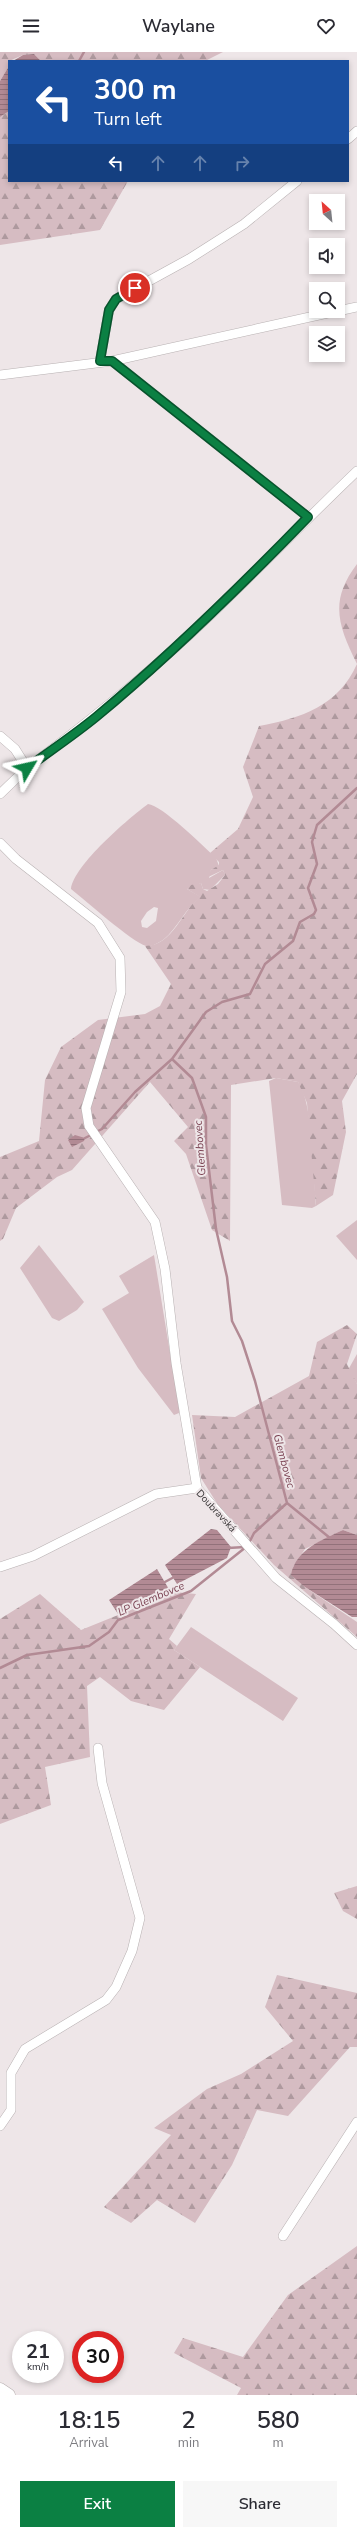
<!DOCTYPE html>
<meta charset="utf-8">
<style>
:root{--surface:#fff;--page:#f7f7f7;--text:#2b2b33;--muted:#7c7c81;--accent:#0b8043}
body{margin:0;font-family:"Nunito Sans",sans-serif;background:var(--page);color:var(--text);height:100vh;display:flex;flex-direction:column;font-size:15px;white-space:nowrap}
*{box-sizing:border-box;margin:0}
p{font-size:13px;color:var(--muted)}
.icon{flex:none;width:22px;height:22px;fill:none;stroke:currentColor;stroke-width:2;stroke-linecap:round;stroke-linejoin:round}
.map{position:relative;height:2343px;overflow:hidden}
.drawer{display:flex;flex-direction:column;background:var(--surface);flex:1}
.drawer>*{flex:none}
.guide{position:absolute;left:8px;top:8px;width:341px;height:122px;border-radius:0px;box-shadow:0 2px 6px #0003;background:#1a4fa0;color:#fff;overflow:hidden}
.needle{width:26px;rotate:333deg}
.fabs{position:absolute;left:309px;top:142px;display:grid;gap:8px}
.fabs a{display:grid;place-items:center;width:36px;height:36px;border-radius:0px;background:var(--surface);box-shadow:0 2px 6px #0003;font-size:20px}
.speed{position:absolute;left:12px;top:2279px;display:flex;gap:8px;font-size:20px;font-weight:700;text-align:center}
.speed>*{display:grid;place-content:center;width:52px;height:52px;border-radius:50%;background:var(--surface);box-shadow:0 2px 6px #0003;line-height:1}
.speed small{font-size:10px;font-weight:400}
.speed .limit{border:6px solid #d22;background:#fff;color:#111}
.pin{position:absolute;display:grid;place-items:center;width:34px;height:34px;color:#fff;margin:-17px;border:2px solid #fff;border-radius:50%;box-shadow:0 1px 4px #0007}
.me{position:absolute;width:44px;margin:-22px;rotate:54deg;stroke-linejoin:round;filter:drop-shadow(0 0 3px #0008)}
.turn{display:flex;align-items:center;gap:14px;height:84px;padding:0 20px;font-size:18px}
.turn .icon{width:52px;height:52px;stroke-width:2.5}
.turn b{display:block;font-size:28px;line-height:34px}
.lanes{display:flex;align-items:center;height:38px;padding:0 20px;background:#0003;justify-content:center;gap:20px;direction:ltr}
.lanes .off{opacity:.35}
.eta{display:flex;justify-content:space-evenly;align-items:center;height:68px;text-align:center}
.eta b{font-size:24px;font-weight:600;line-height:28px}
.button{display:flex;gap:8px;margin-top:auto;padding:8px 20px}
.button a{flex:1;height:46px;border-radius:0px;background:var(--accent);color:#fff;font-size:16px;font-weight:600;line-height:46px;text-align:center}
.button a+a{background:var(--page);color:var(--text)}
header{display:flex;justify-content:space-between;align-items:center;height:52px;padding:0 20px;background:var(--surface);font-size:18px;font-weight:600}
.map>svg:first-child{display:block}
.green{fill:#d6bcc2;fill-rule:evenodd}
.forest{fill:url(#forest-firs)}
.water{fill:url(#water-rules)}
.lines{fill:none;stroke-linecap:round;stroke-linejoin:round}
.stream{stroke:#b28a94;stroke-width:2.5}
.minor-casing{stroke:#b8b1b2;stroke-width:10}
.secondary-casing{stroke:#b8b1b2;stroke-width:13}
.minor{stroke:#fff;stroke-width:9}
.secondary{stroke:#fff;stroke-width:12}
.route-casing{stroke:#07532c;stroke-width:10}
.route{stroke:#0b8043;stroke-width:7}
.labels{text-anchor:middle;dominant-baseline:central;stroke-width:4;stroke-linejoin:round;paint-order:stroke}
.street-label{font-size:10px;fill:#363334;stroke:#eee6e8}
.water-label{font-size:11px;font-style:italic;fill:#7b4353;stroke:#eee6e8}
</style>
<header><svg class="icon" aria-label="menu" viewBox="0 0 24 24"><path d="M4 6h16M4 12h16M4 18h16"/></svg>Waylane<svg class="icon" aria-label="heart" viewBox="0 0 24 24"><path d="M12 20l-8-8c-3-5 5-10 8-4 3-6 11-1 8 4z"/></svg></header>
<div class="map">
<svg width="357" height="2343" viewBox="0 0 357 2343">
<defs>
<pattern id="forest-firs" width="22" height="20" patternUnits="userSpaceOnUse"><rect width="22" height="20" fill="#d6bcc2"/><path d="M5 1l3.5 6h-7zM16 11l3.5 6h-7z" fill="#ae999e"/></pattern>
<pattern id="water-rules" width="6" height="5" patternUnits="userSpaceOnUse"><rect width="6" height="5" fill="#b28a94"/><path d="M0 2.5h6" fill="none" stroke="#92717a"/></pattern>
</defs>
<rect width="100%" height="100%" fill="#eee6e8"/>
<path class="green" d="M148,752c14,1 56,43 68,54l3,8 -8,4 -2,8 14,-8 2,5 -15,15 -7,-1 -2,-6 -14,6 14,8c-16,11 -23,31 -38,43 -5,3 -11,7 -17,6 -14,-4 -61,-46 -75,-57 3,-24 58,-71 77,-85zM154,855l4,1 -2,13 -9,7 -5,-1 -1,-6 6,-9z
M276,1026l22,4c15,19 16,97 18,124l-4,2 -30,-3 -13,-124z
M357,1168v40l-21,-24z
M39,1193l45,57 -7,8 -18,11 -7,-3 -32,-50z
M154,1203l25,153v5l-5,2 -36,-47 -36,-59 27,-16 -10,-17z
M357,1302v30l-9,-14z
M191,1575l107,71 -15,23 -109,-71z"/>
<path class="forest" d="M0,0h223l-18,9h-164l-7,-7 -11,1 -14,6v5l-9,15z
M9,59v70h119l-28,49 -100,15v-128z
M357,512v510l-15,27 4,31 -13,63 -17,11 -9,-103 -9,-21 -22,-4 -45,7 -1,156 -18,-11 -26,-76 -12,-13 14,-14 -38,-45 -78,88 -15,7 -41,31 -13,31 -3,2v-84l39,-16 6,-61 16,-33 37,-27 47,-6 15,-8 11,-22 -26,-38c28,0 37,-36 55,-49l-13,-8 4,-4 10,-2 2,6 4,2 11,-7 7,-9 -2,-5 -17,8 5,-8 8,-5v-3l-9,-9 28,-24 15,-32 -10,-30 16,-41c43,-8 79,-20 98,-62 -19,-39 -28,-63 0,-100z
M347,1273l10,9 -10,30 10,20v151l-14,-5 -38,19 -12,18 12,20 52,35v15l-83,-72 -56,-60 -17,-27 -9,-63 43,2 74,-41 8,-34z
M175,1540l21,2 -27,45 8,7 -3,4 26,17 -36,43 -33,-9 -31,-24 -13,9 3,71 -45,10 6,38 -51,19v-205l40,-25 41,36z
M357,1834v33l-14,-8 -9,-18z
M277,1923l80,18v54h-7l-62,69 -31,-6 -25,55 -37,58 -38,-23 -26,23 -27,-16 67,-72 -17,-7 53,-39 34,-15 52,-33 -28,-34z
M357,2194v149h-120l4,-7 -67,-35 9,-15 60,19 45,-62z"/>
<path class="water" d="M34,2l7,7h-28l10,-6z
M9,14v45l-9,6v-36z
M75,1083l10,3 -1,3 -12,6 -4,-7z
M211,1477l6,1 14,17 -4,11 -50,26 -12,-19z
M343,1478l14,5v82h-5l-47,-30 -14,-12c5,-26 31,-35 52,-45z
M157,1517l13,22 -52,23 -9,-14z"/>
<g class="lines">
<path class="stream" d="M79,9l5,-9
M96,1080l6,-3 33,-37 37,-33
M85,1086l6,-3
M330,1486l-43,-35 -32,-122 -13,-40 -10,-20 -5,-44 -11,-48 -10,-84v-28l-14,-39 -20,-19 34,-47 16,-10 28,-8 15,-30 28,-23 7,-19 14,-8 2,-4 -8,-22 9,-24 -5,-22 5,-17 40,-37
M249,1491l5,-10 33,-30
M228,1496l17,-1
M163,1531l13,-7
M0,1616l27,-13 62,-9 20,-14 9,-12 73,-29 55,-44"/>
<defs>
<path id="minor" d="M348,87l9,-8
M338,259l19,-4
M100,309l9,-51 7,-11 73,-40 55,-35 53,-43
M112,309l196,156
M0,323l112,-14 225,-50
M0,684l15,13 12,19 -27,26
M27,716c73,-54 143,-112 207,-176 41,-40 81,-81 123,-121
M0,791l16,16 82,64 22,35 1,34 -35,116 3,18 66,96 10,47 11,94 21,125
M0,1515l33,-11 123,-62 41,-6 79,90 58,46 23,21
M0,2074l11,-16v-37l14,-24 81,-49 10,-13 16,-36 8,-33 -38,-135 -4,-35
M283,2184l74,-114"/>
<path id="secondary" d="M0,2337l9,6"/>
</defs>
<use href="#minor" class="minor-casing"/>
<use href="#secondary" class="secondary-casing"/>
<use href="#minor" class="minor"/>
<use href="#secondary" class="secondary"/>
</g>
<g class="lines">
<defs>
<path id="route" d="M27,716c23,-17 47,-33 69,-51 75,-62 145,-131 212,-200l-196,-156h-12l9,-51 7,-11 19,-11"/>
</defs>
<use href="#route" class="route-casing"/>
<use href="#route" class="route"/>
</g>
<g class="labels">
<g class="street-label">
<text transform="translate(216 1459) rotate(47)">Doubravská</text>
</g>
<g class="water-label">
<text transform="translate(200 1096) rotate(-94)">Glembovec</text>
<text transform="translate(284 1409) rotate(75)">Glembovec</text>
<text transform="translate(151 1547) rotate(-23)">LP Glembovce</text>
</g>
</g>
</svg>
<div class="fabs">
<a><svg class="needle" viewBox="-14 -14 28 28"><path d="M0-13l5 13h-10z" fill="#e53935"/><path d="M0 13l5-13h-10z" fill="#7c7c81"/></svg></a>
<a><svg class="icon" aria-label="sound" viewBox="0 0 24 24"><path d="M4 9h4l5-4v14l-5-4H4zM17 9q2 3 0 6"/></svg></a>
<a><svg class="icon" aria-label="search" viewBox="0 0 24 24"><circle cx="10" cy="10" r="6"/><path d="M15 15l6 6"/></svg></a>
<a><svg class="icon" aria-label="layers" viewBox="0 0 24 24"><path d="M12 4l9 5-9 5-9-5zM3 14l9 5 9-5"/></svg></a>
</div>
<div class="speed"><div>21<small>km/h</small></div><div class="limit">30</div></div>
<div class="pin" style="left:135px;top:236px;background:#d93025"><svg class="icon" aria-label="arrive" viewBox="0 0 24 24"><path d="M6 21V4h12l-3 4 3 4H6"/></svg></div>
<svg class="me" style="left:27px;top:716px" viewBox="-20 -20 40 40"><path d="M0-17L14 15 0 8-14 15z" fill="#0b8043" stroke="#fff" stroke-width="4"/></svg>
<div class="guide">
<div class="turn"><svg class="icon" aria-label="left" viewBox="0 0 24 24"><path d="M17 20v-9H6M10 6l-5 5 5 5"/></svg><div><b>300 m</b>Turn left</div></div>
<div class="lanes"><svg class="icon" aria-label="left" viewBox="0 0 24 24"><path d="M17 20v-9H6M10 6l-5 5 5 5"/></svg><svg class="icon off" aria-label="ahead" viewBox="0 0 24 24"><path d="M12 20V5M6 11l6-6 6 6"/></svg><svg class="icon off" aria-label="ahead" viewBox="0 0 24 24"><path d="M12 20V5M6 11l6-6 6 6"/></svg><svg class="icon off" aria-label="right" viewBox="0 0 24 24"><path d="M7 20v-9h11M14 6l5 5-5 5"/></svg></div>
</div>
</div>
<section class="drawer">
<div class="eta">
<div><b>18:15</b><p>Arrival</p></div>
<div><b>2</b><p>min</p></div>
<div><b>580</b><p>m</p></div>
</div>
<div class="button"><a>Exit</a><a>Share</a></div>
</section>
